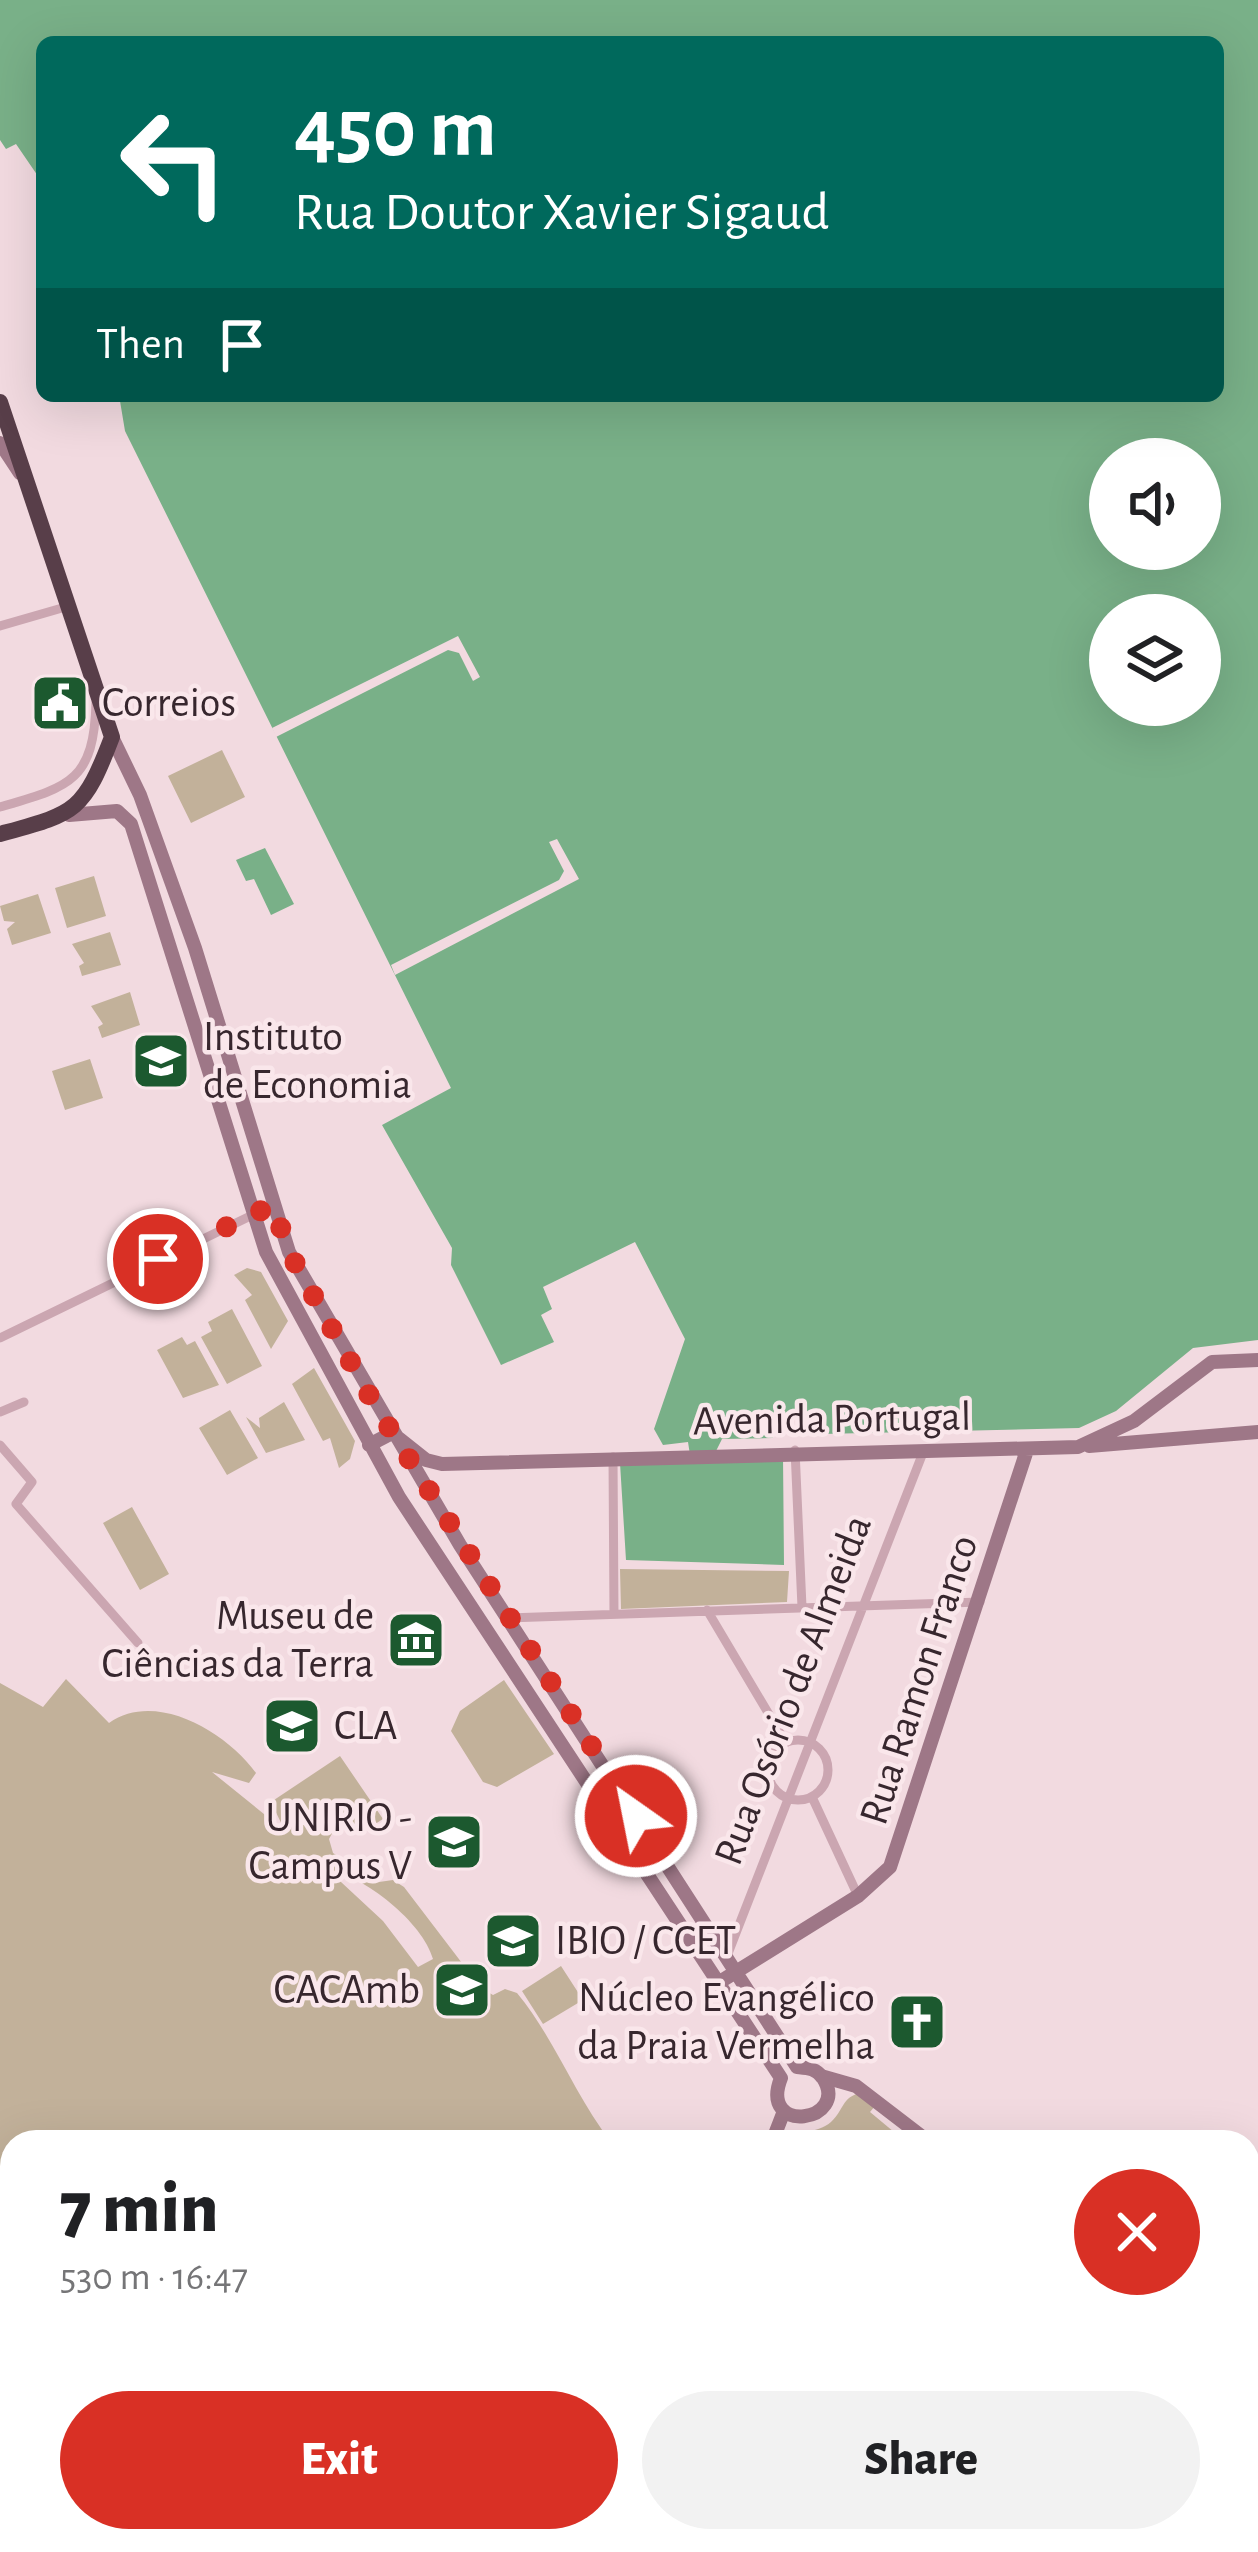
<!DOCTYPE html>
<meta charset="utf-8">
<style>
:root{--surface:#fff;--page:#f2f2f2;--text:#202124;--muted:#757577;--accent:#d93025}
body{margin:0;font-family:"Alegreya Sans",sans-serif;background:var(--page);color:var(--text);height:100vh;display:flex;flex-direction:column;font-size:45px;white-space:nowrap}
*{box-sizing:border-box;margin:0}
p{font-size:39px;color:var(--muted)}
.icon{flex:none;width:66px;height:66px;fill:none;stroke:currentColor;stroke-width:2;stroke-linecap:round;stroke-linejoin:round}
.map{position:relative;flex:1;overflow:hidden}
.panel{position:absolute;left:0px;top:2130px;width:1260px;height:423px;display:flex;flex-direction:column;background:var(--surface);border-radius:36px 36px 0 0;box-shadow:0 12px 48px #0002}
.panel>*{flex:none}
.top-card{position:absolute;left:36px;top:36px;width:1188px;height:366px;border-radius:18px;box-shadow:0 12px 48px #0002;background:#00695c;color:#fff;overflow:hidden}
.fabs{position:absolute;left:1089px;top:438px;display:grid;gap:24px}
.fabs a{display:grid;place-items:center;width:132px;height:132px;border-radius:50%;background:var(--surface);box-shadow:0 12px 48px #0002;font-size:60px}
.pin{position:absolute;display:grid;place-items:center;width:102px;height:102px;color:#fff;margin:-51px;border:6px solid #fff;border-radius:50%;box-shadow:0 3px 12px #0007}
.me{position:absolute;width:132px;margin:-66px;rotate:327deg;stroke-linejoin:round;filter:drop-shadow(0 0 9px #0008)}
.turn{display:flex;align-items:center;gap:42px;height:252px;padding:0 60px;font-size:54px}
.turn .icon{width:156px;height:156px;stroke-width:2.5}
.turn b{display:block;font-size:84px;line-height:102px}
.then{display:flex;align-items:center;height:114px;padding:0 60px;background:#0003;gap:24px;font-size:45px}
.round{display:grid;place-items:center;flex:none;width:126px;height:126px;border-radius:63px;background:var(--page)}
.headline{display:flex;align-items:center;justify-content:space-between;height:204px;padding:0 60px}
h1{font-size:72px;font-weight:800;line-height:90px}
.action{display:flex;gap:24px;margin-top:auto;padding:24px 60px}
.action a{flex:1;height:138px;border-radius:72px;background:var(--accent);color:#fff;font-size:48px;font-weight:800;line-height:138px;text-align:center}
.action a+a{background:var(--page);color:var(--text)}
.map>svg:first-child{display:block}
.green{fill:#c2b19a;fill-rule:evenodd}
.water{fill:#79b088;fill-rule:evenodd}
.pier{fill:#f2dae0}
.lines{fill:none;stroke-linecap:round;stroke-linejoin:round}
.street{stroke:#cba6b1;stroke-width:9}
.secondary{stroke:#9e7787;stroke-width:14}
.highway{stroke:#583e49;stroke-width:16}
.route{stroke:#d93025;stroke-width:21;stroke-dasharray:0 37.8}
.labels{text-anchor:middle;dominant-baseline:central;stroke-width:9;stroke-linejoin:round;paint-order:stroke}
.poi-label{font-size:42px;fill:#37272e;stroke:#fae7eb;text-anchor:start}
.street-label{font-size:42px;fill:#37272e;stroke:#fae7eb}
</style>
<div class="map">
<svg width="1258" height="2552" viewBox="0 0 1258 2552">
<rect width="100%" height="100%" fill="#f2dae0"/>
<path class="green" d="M222,750l23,47 -54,26 -23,-47z
M94,876l12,40 -39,12 -12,-40z
M38,894l13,39 -39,12 -5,-16 8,-7 -11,-1 -4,-15z
M110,932l11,33 -39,11 -3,-10 5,-3 -12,-19z
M130,992l10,33 -38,13 -4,-11 5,-3 -12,-18z
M90,1059l13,39 -38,12 -13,-39z
M247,1268l14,4 27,49 -17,28 -26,-49 7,-5 -18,-20z
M232,1309l30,57 -35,18 -26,-47 11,-6 -4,-9z
M182,1337l5,8 8,-4 24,44 -36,13 -26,-48z
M314,1368l41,73 -5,18 -11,9 -9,-30 -7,3 -31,-57z
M284,1402l21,38 -39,13 -20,-36 14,11 -1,-10z
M230,1410l28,48 -31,17 -28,-47z
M132,1507l37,67 -29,16 -37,-67z
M620,1569l169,2 -2,31 -166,7z
M66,1679l43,44c47,-33 117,9 147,50l-7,10 -37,-11 73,59 -14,-29 69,-46 43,63 -19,12 -14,-9 -15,6 -6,11 4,14 46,29 14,-2 11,7 77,101 12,7 12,-6 12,4c38,46 58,103 94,149h-599v371l-12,-6v-824l43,24zM327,1869c37,7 96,53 106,90l-15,8 -35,-46z
M504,1680l50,74 -57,33 -14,-5 -32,-51 9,-20z
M561,1966l22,34 -40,24 -21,-33z
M860,2093l15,13 -5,6 36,30h-123c13,-13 33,-7 48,-20 13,-12 11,-25 29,-29z
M12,2524v17h875l3,11h-890v-22z"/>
<path class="water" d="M0,0h1258v1340l-65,8 -77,63 -37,17 -257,6 -12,-18 -15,-1 -23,23 -50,1 -6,12 67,5 1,109 -158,-5 -6,-97 70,-8 -2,-13 -25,3 -9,-16 31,-90 -50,-97 -92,45 9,22 -11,6 13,27 -53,23 -50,-100 1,-17 -70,-123 69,-37 -326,-657 -5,-30 9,-5h1089v-354h-1176v140l-26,-38 -10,5 -6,-9zM1110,459h90v90h-90zM1110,615h90v90h-90z
M265,848l29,56 -23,11 -17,-36 -8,2 -10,-21z
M1248,2333l10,11v208h-347l6,-11h331z"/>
<path class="pier" d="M458,636l22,41 -7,4 -14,-28 -11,-3 -172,87 -4,-9z
M557,839l22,40 -184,96 -4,-10 168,-85 5,-9 -15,-29z"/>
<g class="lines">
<path class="street" d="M0,626l69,-20
M0,807c69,-20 94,-25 96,-105
M0,1338l273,-133
M0,1412l24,-10
M0,1445l32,37 -16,22 122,139
M795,1450l7,157
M613,1457l1,157
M707,1610l79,133
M506,1618l474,-16
M768 1770a30 30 0 1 1 60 0a30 30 0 1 1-60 0Z
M812,1797l46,99
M727,1956l197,-506"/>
<path class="secondary" d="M0,443l20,30
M112,737l28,58 55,153 94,304 171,293 337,522
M69,815l48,-4 14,13 135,428 133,245 382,581
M369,1445l23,-12 34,27 16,4 636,-17 56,-26 78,-59 46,-2
M1089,1446l169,-14
M718,1983l140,-87 32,-29 137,-417
M821,2076l35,10 73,56
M781,2078c-23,58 70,44 42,0 -7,-10 -16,-10 -26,-11
M772,2142l12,-31"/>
<path class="highway" d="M0,402l112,335c-29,76 -36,76 -112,97"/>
</g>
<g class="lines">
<path class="route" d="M158,1259l115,-54 16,47 84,150 263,414"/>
</g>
<defs>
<symbol id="civic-square" viewBox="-11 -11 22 22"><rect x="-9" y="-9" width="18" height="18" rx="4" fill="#1c592f" stroke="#fae7eb"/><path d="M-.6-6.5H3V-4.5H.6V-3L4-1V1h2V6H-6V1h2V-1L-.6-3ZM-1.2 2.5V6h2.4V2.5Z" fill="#fff"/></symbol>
<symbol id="university-square" viewBox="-11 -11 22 22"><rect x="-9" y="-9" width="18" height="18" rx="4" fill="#1c592f" stroke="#fae7eb"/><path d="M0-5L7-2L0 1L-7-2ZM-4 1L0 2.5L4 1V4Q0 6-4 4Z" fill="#fff"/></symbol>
<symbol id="museum-square" viewBox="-11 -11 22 22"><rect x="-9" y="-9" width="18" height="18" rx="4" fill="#1c592f" stroke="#fae7eb"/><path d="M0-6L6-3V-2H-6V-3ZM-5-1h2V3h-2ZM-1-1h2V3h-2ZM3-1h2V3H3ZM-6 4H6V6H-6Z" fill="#fff"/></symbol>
<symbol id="church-square" viewBox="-11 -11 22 22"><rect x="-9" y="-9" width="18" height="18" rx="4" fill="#1c592f" stroke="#fae7eb"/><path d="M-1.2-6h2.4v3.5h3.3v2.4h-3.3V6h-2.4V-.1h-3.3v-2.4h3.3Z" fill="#fff"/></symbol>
</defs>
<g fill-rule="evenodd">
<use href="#civic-square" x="27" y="670" width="66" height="66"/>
<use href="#university-square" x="128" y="1028" width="66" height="66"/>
<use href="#museum-square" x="383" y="1607" width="66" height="66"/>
<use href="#university-square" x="259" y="1693" width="66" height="66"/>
<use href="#university-square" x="421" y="1809" width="66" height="66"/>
<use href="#university-square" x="480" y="1908" width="66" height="66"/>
<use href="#university-square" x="429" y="1957" width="66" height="66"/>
<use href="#church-square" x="884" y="1989" width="66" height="66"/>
</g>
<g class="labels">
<g class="poi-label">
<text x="102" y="703">Correios</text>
<text x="203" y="1037">Instituto<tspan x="203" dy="48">de Economia</tspan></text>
<text x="374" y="1616" text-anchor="end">Museu de<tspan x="374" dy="48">Ciências da Terra</tspan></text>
<text x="334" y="1726">CLA</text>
<text x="412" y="1818" text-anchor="end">UNIRIO -<tspan x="412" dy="48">Campus V</tspan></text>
<text x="555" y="1941">IBIO / CCET</text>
<text x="420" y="1990" text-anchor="end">CACAmb</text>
<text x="875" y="1998" text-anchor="end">Núcleo Evangélico<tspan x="875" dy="48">da Praia Vermelha</tspan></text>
</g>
<g class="street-label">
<text transform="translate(832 1419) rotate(-1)">Avenida Portugal</text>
<text transform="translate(919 1680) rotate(-72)">Rua Ramon Franco</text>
<text transform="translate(793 1690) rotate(-69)">Rua Osório de Almeida</text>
</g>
</g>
</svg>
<div class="fabs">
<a><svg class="icon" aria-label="sound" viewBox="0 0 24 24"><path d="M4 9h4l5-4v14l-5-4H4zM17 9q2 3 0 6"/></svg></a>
<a><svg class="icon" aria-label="layers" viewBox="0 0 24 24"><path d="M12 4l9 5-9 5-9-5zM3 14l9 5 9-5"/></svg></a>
</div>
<div class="pin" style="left:158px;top:1259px;background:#d93025"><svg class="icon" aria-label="arrive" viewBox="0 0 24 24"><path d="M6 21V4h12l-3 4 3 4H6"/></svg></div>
<svg class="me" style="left:636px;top:1816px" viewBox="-20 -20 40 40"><circle r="17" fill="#d93025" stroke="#fff" stroke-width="3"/><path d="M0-11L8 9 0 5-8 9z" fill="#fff"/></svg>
<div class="top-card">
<div class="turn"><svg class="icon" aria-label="left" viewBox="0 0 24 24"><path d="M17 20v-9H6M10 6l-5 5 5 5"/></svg><div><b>450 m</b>Rua Doutor Xavier Sigaud</div></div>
<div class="then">Then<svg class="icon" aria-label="arrive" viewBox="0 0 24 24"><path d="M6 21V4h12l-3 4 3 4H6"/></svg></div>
</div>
<section class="panel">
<div class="headline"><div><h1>7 min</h1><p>530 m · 16:47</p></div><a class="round" style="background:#d93025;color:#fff"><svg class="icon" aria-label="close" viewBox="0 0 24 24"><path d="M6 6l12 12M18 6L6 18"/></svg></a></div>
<div class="action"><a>Exit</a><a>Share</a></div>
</section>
</div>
